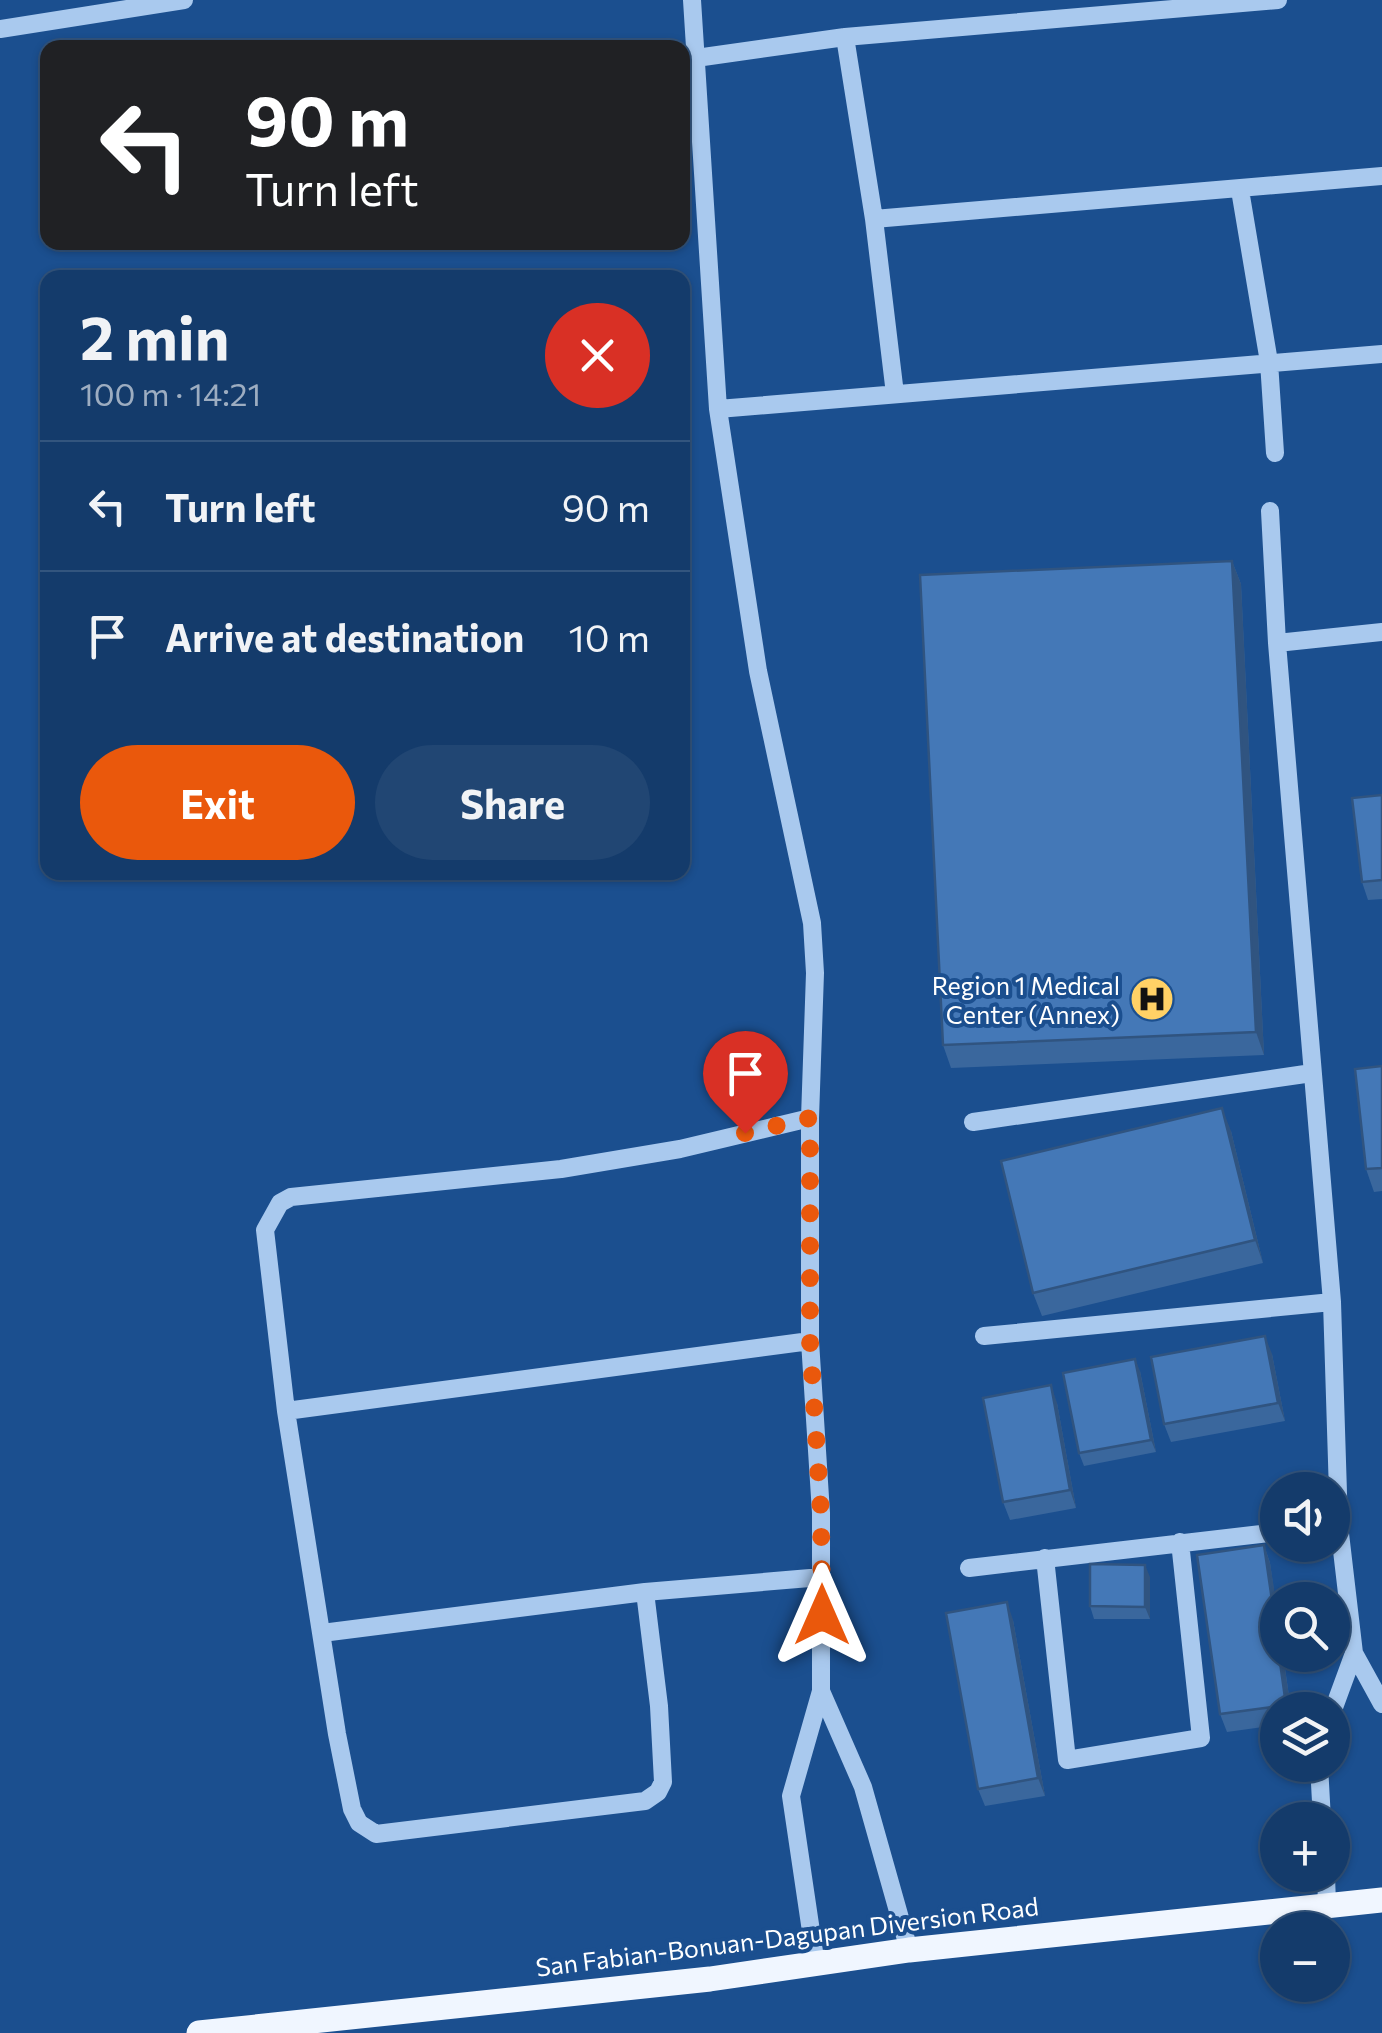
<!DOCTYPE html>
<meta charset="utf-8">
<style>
:root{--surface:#143b6b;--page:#214673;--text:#f1f3f6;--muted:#9dadc1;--line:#33557e;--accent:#ea580c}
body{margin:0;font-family:Commissioner,sans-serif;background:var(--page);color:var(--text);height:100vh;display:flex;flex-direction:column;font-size:38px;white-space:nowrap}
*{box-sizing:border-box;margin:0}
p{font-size:32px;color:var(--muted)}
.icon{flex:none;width:55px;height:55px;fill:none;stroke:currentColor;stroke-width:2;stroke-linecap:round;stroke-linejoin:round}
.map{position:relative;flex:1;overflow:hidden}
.side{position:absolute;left:40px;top:270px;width:650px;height:610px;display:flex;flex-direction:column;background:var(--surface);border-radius:20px;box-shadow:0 2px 8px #0004,0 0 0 2px var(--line)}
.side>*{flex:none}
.top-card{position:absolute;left:40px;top:40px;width:650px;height:210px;border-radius:20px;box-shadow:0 2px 8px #0004,0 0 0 2px var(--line);background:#202124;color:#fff;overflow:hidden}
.fabs{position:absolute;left:1260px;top:1472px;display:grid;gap:20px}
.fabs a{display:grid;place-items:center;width:90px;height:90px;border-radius:50%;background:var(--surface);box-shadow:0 2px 8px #0004,0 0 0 2px var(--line);font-size:50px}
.pin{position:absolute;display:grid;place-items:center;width:85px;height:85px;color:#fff;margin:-102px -42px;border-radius:50% 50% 50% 0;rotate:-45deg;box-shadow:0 0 10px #0007}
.pin .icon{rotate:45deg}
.me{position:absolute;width:110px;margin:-55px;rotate:0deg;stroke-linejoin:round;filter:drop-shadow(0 0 8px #0008)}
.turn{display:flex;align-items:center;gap:35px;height:210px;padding:0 40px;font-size:45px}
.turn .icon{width:130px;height:130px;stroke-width:2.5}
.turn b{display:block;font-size:70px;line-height:85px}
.round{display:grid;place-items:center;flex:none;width:105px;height:105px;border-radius:52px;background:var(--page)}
.overview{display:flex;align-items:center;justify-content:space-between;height:170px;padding:0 40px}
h1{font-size:60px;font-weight:700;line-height:75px}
.button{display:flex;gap:20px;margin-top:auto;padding:20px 40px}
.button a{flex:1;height:115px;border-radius:60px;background:var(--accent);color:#fff;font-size:40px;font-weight:700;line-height:115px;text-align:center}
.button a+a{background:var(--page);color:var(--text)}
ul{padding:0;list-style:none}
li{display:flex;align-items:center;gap:30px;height:130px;padding:0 40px;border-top:2px solid var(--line)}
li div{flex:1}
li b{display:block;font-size:38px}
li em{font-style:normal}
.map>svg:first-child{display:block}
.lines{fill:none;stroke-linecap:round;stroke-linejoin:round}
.minor{stroke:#a9c9ee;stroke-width:18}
.major{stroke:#f0f6ff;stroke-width:25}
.wall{fill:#3a679d}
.shaded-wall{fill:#305480}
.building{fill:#4478b7;stroke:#305480;stroke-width:2.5}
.route{stroke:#ea580c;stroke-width:18;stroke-dasharray:0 32.4}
.labels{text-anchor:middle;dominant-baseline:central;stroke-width:8;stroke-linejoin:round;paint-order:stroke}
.poi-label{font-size:25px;fill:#fff;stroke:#1b4f8f;text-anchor:end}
.street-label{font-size:25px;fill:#fff;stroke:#1b4f8f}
</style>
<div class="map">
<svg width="1382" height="2033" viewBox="0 0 1382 2033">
<rect width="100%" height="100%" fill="#1b4f8f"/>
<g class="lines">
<path class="minor" d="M692,0l26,409 40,262 54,252 3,50 -5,145v223l11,172v178l-30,105 25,169
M0,29l184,-29
M845,37l29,182 21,175
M682,60l163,-23 433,-37
M1240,190l29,172 6,91
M874,219l508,-43
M718,409l664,-55
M1270,511l7,132 55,659 7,223 15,128 28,51
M1277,643l105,-11
M973,1122l339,-49
M984,1336l348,-34
M286,1411l524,-70
M1045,1558l22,202 134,-22 -21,-196
M969,1568l309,-36
M645,1592l14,114 4,76 -5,10 -13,9 -269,33 -17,-11 -7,-14 -15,-75 -51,-323 -21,-181 15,-27 11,-6 270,-28 119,-20 130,-31
M322,1633l323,-41 177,-15
M821,1691l42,96 46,163
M1332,1713l22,-60
M1319,1765l3,55
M1326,1875l1,30"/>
<path class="major" d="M199,2033l511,-54 199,-29 473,-50"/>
</g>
<path class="wall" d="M1232,561l9,23 23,471 -313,13 -8,-23z
M1382,795v104l-14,1 -6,-18z
M1382,1066v146v-21l-8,1 -8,-23z
M1231,1131l32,132 -221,53 -9,-23z
M1272,1354l13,67 -114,21 -7,-18z
M1140,1371l16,81 -72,14 -5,-13z
M1057,1403l19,105 -66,12 -7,-18z
M1264,1545l6,18 21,147h-13v15l-51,7 -7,-18z
M1150,1577v42h-56l-4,-13z
M1013,1620l32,176 -60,10 -7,-17z"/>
<path class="shaded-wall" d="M1232,561l9,23 23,471 -8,-23z
M1222,1108l9,23 32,132 -8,-23z
M1265,1336l7,18 13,67 -7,-18z
M1135,1359l5,12 16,81 -5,-12z
M1051,1385l6,18 19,105 -6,-18z
M1264,1545l6,18 8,51v28z
M1145,1565l5,12v42l-5,-12z
M1007,1602l6,18 32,176 -7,-18z
M1279,1655h4l8,55h-3l-2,-5z"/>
<path class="building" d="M1232,561l24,471 -313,13 -23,-470z
M1382,795v85l-20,2 -10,-84z
M1382,1066v102l-16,1 -11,-100z
M1222,1108l33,132 -222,53 -32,-132z
M1265,1336l13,67 -114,21 -13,-67z
M1135,1359l16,81 -72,13 -16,-80z
M1051,1385l19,105 -67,12 -20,-104z
M1264,1545l14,97v13h1l7,50 -66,9 -23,-159z
M1090,1564l55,1v42l-55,-1z
M1007,1602l31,176 -60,11 -32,-176z"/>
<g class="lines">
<path class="route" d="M745,1133l65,-15v223l11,172 1,102"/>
</g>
<defs>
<symbol id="hospital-disc" viewBox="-11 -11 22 22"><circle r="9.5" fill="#ffd166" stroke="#1b4f8f"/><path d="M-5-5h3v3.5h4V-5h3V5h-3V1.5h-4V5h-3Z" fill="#111"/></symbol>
</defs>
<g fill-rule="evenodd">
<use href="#hospital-disc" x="1127" y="974" width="50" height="50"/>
</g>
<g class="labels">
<g class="poi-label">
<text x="1120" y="985">Region 1 Medical<tspan x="1120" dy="29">Center (Annex)</tspan></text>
</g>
<g class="street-label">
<text transform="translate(787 1936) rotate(-7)">San Fabian-Bonuan-Dagupan Diversion Road</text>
</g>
</g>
</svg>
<div class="fabs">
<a><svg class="icon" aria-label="sound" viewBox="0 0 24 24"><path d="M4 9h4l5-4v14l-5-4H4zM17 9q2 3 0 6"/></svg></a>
<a><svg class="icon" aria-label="search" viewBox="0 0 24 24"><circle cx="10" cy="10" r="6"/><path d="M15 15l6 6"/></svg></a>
<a><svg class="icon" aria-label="layers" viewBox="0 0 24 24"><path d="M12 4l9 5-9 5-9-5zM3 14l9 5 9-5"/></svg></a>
<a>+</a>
<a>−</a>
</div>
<div class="pin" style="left:745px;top:1133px;background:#d93025"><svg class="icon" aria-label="arrive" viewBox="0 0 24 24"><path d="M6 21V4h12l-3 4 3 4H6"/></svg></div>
<svg class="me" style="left:822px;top:1615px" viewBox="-20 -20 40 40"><path d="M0-17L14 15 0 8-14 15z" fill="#ea580c" stroke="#fff" stroke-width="4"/></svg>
<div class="top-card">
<div class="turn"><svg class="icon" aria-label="left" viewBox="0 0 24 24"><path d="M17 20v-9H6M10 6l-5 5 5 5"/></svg><div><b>90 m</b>Turn left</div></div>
</div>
<section class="side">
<div class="overview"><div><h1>2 min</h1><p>100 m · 14:21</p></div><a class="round" style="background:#d93025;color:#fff"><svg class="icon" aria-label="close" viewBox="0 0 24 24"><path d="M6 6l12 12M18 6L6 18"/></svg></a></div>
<ul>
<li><svg class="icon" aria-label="left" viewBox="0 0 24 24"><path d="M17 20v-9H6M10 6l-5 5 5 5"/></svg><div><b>Turn left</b></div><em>90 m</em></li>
<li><svg class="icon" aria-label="arrive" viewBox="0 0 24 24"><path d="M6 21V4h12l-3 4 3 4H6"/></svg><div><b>Arrive at destination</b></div><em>10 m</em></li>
</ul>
<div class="button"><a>Exit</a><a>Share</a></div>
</section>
</div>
